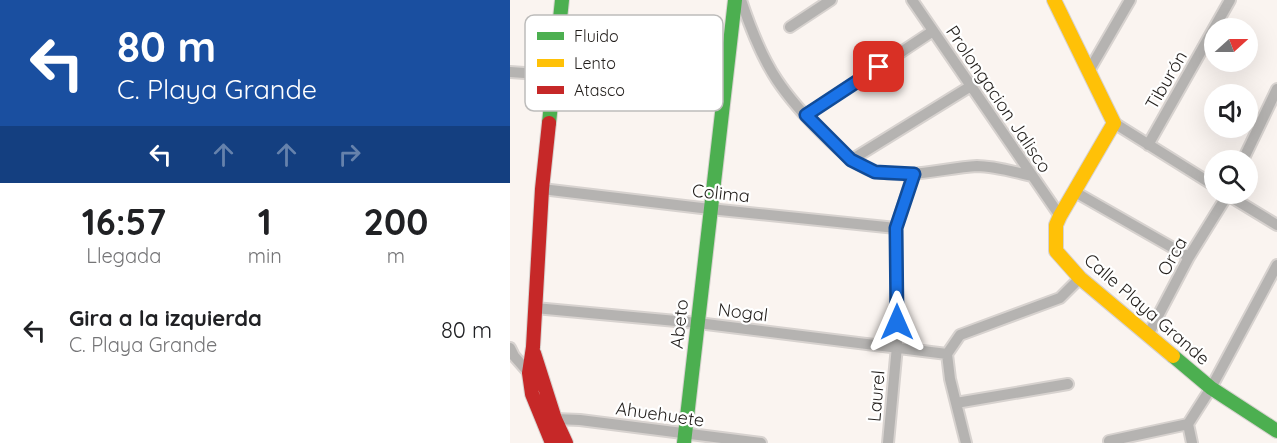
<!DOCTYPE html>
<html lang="es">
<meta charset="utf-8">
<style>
:root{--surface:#fff;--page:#f2f2f2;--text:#202124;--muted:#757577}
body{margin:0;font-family:Quicksand,sans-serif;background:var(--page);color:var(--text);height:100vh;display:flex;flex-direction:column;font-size:22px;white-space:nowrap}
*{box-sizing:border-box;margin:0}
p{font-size:20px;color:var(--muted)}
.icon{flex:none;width:33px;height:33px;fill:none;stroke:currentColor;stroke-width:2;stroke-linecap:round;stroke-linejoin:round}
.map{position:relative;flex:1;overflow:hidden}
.panel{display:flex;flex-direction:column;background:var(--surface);width:510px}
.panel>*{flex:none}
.guide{background:#1a4fa0;color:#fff;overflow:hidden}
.needle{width:39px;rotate:69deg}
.controls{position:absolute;left:694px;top:18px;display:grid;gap:12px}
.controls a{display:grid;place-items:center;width:54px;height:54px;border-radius:50%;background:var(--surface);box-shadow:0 6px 24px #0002;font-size:30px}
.pin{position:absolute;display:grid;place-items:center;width:51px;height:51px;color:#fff;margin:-26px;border-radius:12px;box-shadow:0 3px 9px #0006}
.me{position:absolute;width:66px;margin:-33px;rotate:0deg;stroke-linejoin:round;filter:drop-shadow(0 0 4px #0008)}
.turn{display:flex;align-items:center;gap:21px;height:126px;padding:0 18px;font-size:27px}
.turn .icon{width:78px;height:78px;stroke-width:2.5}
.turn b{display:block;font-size:42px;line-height:51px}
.lanes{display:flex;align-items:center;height:57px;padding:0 18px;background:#0003;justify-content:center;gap:30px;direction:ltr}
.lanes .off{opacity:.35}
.eta{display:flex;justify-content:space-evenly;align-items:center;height:102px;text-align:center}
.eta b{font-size:36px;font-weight:700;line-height:42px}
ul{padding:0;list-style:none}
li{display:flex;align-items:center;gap:18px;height:90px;padding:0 18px}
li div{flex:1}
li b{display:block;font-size:22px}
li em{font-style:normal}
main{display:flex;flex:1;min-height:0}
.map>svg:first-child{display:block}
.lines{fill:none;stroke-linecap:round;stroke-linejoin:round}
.street-casing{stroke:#d7d2cf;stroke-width:14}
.fast-casing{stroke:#d7d2cf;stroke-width:16}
.slow-casing{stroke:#d7d2cf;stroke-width:16}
.jam-casing{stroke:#d7d2cf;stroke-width:16}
.street{stroke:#b5b3b1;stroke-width:10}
.fast{stroke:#4caf50;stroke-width:14}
.slow{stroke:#ffc107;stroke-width:14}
.jam{stroke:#c62828;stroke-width:14}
.route-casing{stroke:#114b97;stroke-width:15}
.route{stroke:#1a73e8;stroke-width:10}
.labels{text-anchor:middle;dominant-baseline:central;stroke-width:4.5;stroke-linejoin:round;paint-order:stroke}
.street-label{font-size:18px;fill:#221e1b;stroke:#fff}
.key{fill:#fff;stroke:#bdbcbb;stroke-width:1.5}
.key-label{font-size:16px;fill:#221e1b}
</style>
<main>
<section class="panel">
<div class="guide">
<div class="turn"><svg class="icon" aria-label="left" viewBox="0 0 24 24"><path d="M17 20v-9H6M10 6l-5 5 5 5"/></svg><div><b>80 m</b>C. Playa Grande</div></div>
<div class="lanes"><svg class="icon" aria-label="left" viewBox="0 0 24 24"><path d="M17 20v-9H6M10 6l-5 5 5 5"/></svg><svg class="icon off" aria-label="ahead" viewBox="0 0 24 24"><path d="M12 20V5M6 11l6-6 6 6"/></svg><svg class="icon off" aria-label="ahead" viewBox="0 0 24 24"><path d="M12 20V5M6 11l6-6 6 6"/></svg><svg class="icon off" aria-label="right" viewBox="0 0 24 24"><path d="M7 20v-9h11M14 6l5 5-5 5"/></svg></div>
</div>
<div class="eta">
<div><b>16:57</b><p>Llegada</p></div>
<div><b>1</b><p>min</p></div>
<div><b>200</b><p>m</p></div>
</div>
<ul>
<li><svg class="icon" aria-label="left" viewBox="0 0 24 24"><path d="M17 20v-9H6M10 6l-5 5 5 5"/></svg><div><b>Gira a la izquierda</b><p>C. Playa Grande</p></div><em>80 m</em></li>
</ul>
</section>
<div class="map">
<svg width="767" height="443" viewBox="0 0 767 443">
<rect width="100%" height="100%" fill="#faf4f0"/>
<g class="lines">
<defs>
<path id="street" d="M231,0c9,27 20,56 36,80 16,24 71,87 99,92 34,7 68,-4 101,-6 17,0 38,6 55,10
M402,0l148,216
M280,27l41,-27
M580,69l40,-69
M0,72l43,3
M296,115l127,-84
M604,123l101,63
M638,145l82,-145
M341,160l120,-74
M733,160l34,-71
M32,189l168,20 186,19
M565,192l114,65
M716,194l51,31
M25,308l163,15 249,31
M638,335l41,-78 39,-63
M0,348l4,8 15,17h4
M446,403l112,-19
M45,419l25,1 181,23
M599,441l79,-17
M378,443l9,-97 -1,-118 17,-54
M456,443l-16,-64 -3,-25 13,-19 100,-37 20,-20
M682,443l-4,-19 23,-36 66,-123"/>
<path id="fast" d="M39,123l13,-123
M663,356l38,32 66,43
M174,443l51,-443"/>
<path id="slow" d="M544,0l60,123 -54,93 -4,9v26l24,27 93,78"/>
<path id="jam" d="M39,123l-7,66 -9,158 -4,26 3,21 20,49
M24,353l21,66 11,24"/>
</defs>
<use href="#street" class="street-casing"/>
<use href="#fast" class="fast-casing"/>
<use href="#slow" class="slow-casing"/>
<use href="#jam" class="jam-casing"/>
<use href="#street" class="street"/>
<use href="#fast" class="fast"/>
<use href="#slow" class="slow"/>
<use href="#jam" class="jam"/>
</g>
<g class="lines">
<defs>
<path id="route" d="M369,67l-73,48 45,45 24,12 39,2 -18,54 1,94"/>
</defs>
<use href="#route" class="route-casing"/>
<use href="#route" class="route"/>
</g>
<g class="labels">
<g class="street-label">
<text transform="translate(656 80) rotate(-60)">Tiburón</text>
<text transform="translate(489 99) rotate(56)">Prolongacion Jalisco</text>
<text transform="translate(211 193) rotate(6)">Colima</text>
<text transform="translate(662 256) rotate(-61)">Orca</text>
<text transform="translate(637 309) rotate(41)">Calle Playa Grande</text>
<text transform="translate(233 312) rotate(7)">Nogal</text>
<text transform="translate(169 324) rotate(-84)">Abeto</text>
<text transform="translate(366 396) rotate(-85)">Laurel</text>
<text transform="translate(150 414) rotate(8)">Ahuehuete</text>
</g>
</g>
<rect x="15" y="15" width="198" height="96" rx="9" class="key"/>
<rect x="27" y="32" width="27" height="8" fill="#4caf50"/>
<rect x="27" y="59" width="27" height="8" fill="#ffc107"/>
<rect x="27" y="86" width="27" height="8" fill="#c62828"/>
<g class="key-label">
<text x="64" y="42">Fluido</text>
<text x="64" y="69">Lento</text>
<text x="64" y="96">Atasco</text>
</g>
</svg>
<div class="controls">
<a><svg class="needle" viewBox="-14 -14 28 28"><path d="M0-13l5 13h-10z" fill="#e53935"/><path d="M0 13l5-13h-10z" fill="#757577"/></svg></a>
<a><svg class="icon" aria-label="sound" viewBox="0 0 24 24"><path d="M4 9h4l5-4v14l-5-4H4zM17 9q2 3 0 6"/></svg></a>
<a><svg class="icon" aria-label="search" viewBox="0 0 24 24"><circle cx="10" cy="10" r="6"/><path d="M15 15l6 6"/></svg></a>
</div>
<div class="pin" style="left:369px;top:67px;background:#d93025"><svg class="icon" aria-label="arrive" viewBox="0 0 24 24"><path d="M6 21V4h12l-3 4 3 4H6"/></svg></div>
<svg class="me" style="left:387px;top:322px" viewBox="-20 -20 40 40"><path d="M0-17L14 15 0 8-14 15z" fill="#1a73e8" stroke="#fff" stroke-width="4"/></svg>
</div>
</main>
